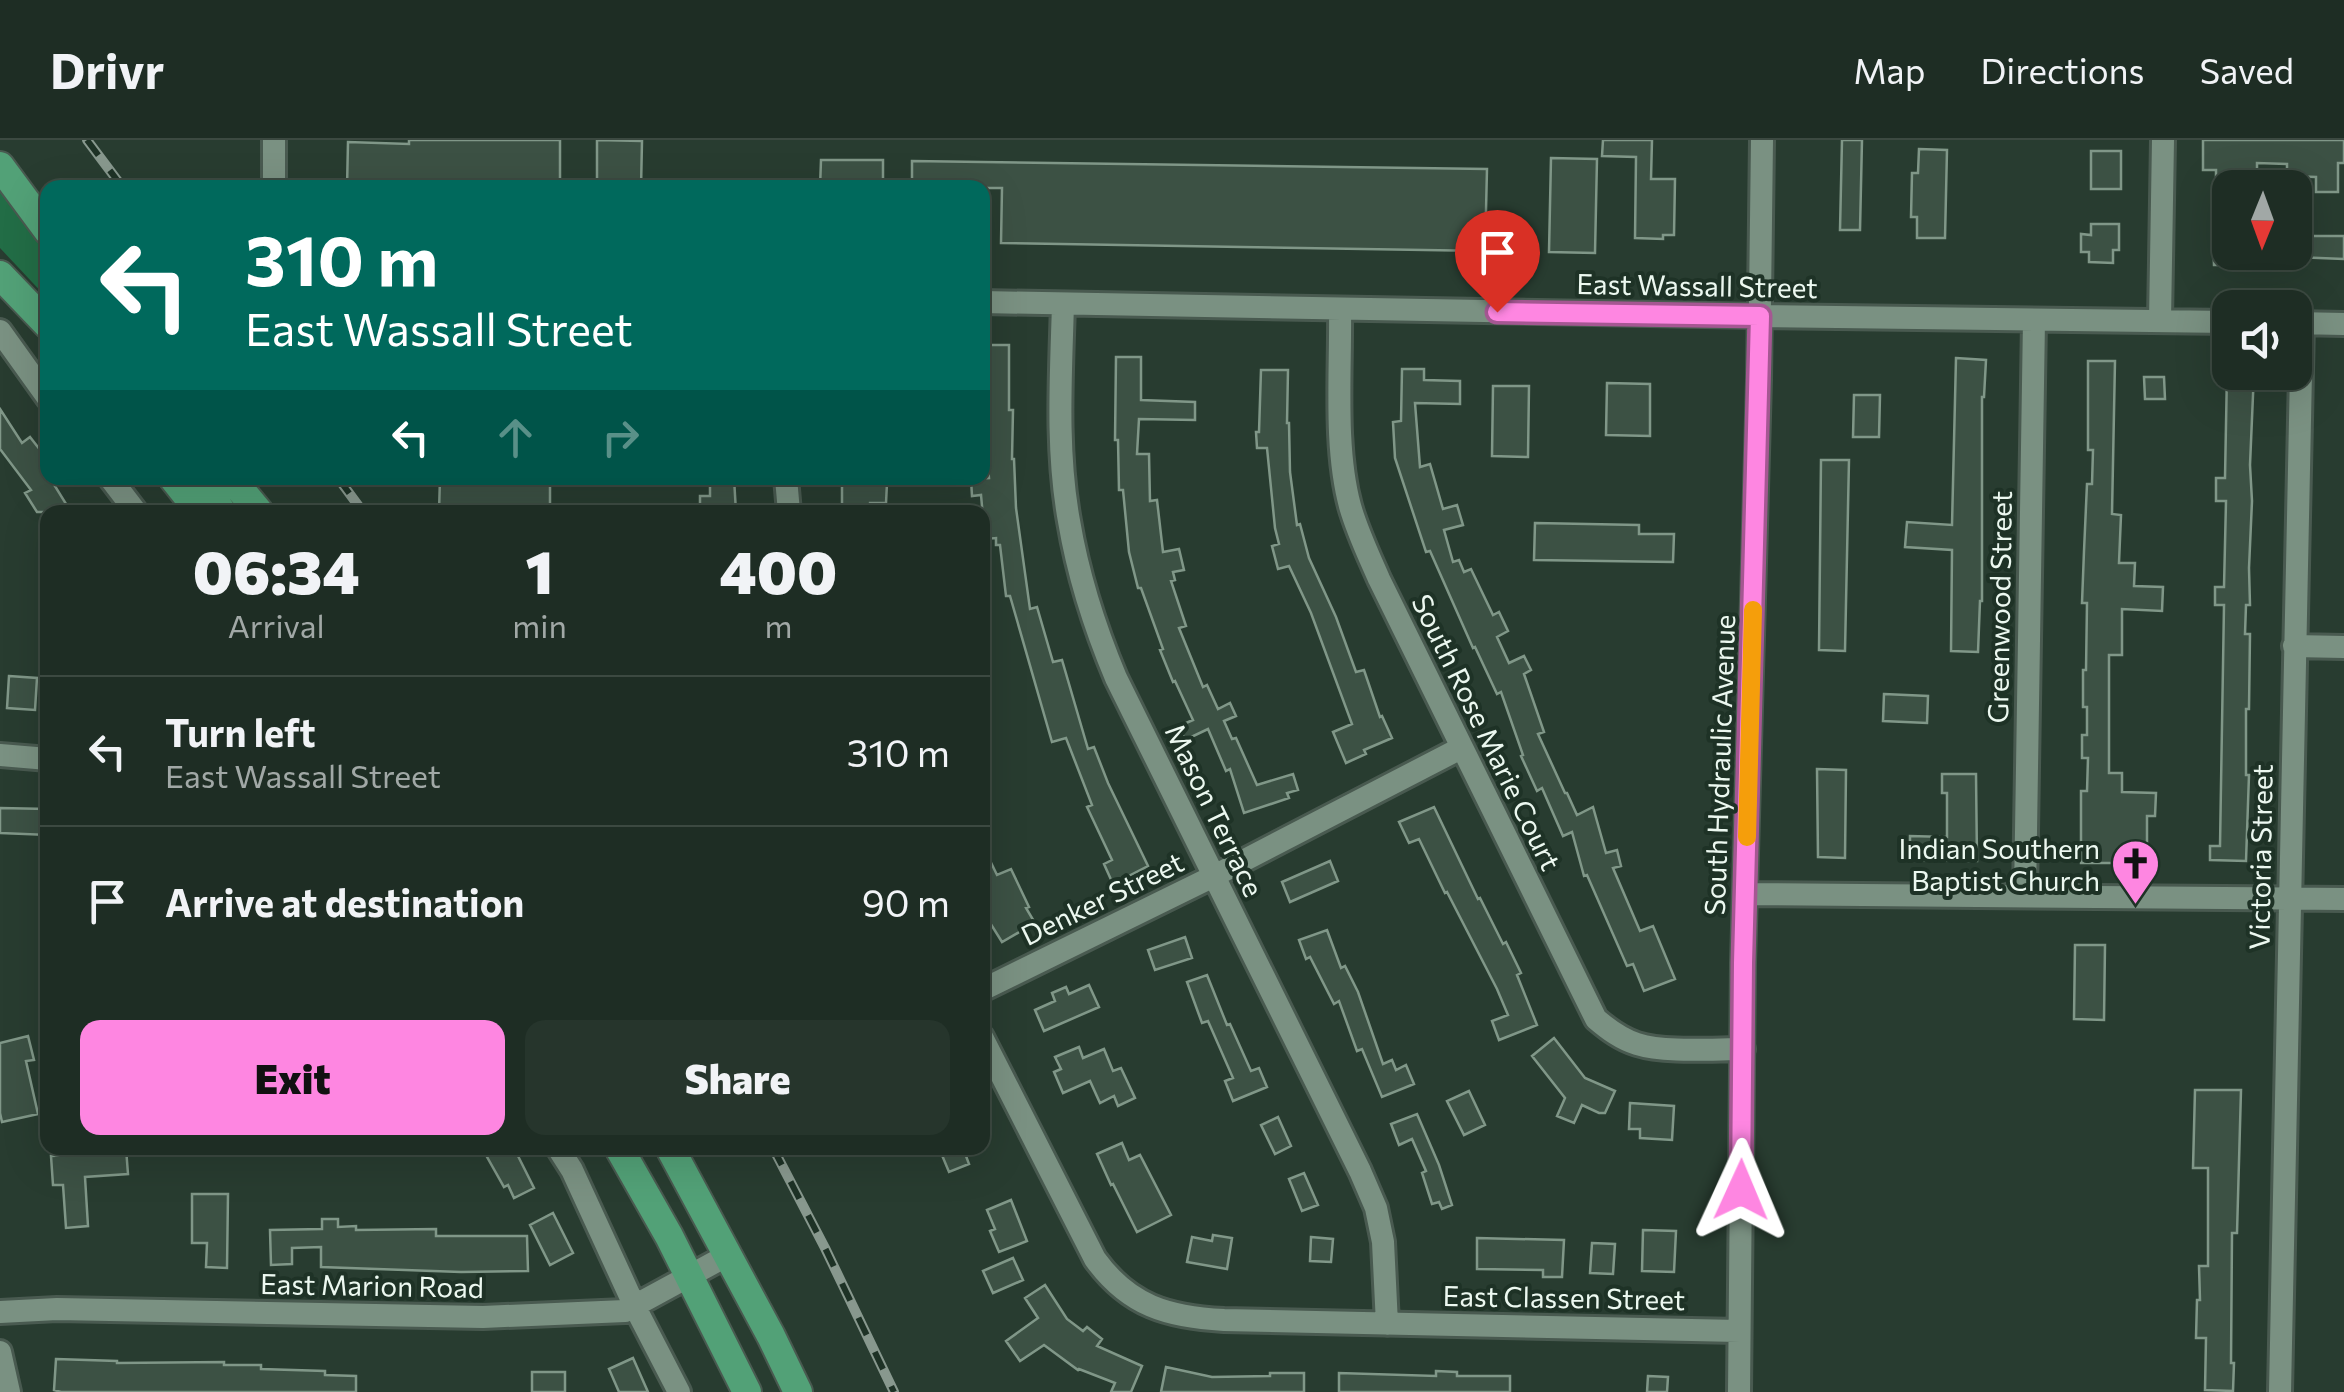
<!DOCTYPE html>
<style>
:root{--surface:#1e2d24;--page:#26352c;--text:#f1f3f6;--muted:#a1a8a6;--line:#3c4941;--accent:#fe86e1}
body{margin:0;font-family:Commissioner,sans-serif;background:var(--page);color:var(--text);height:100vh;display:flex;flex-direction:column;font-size:38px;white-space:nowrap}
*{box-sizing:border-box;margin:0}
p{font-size:32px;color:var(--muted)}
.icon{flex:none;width:55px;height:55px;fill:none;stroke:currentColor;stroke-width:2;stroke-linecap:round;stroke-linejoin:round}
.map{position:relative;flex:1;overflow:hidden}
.sheet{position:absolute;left:40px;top:365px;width:950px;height:650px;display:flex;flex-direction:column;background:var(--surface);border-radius:20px;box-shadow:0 10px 40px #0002,0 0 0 2px var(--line)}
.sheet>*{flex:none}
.top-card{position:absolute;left:40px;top:40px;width:950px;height:305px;border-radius:20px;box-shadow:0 10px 40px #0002,0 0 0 2px var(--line);background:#00695c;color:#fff;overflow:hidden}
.needle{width:65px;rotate:181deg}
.controls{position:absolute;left:2212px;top:30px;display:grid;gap:20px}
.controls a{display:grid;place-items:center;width:100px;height:100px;border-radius:20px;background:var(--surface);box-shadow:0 10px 40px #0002,0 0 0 2px var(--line);font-size:50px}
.pin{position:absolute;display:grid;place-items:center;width:85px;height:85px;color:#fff;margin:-102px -42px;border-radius:50% 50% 50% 0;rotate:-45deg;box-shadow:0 0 10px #0007}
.pin .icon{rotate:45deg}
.me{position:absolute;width:110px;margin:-55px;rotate:1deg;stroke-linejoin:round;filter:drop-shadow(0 0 8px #0008)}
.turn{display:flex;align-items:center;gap:35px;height:210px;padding:0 40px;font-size:45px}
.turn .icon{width:130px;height:130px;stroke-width:2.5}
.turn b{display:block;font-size:70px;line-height:85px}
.lanes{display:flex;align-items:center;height:95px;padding:0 40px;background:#0003;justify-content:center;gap:50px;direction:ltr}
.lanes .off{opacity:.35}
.eta{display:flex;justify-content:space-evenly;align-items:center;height:170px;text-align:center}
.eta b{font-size:60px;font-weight:800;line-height:70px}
.button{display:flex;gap:20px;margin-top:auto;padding:20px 40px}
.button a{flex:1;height:115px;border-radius:20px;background:var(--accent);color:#111;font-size:40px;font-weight:800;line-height:115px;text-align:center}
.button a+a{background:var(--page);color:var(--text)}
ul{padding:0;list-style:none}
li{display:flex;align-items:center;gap:30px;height:150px;padding:0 40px;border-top:2px solid var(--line)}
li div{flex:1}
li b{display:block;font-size:38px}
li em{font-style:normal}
header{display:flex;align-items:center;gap:60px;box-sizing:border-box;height:140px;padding:0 50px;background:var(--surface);border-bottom:2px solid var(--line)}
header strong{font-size:48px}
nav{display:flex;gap:55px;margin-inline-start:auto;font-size:35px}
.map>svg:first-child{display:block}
.green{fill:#226d46}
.building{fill:#3c5144;stroke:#809788;stroke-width:2.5}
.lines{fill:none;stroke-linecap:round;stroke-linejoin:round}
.minor-casing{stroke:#495a50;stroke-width:28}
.major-casing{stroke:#495a50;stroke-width:32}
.minor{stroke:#7a9182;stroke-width:22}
.major{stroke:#52a177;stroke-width:28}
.rail-casing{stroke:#88988e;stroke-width:10}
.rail{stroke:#1e3226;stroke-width:6;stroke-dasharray:19;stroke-linecap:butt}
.route-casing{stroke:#a55792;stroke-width:25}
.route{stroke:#fe86e1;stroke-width:18}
.slow{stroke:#f59e0b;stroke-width:18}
.labels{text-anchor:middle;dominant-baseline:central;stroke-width:8;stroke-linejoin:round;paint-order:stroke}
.street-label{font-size:28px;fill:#ecf8f0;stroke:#1e3226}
.poi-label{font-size:28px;fill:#ecf8f0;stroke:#1e3226;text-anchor:end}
</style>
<header>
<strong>Drivr</strong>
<nav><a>Map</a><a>Directions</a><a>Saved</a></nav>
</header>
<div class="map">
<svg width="2344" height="1252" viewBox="0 0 2344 1252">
<rect width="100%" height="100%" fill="#283c30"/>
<path class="green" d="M0,52l47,62v44l-47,-50z"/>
<path class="building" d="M409,0h151v48h-213l1,-46 61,2z
M597,0l45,1 -1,47h-44z
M1603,0h49l-1,39h24l-1,56h-11v4l-28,-1 1,-81 -34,-1z
M1842,0h20l-2,90h-20z
M2203,0h141v23h-6v29h-22v-15l-29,-1v-12l-30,-1v18l-41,1v-12h-13z
M1919,9l28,1 -2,88h-28v-21h-6l1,-44h6z
M2091,11h30v38h-30z
M1551,18l46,1 -2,94 -46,-1z
M821,20h62v28h-63z
M912,21l575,8 -2,82 -484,-8 1,-55h-90z
M2091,84h28v26h-6v13l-24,-1v-10h-8v-18l10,1z
M2213,95h17v30h-16z
M2295,96h49v23l-49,-2z
M982,205h27v65h4l-1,49h2l2,49 14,101 7,-2 16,55 9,-2 26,89 6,-2 14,36 40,83 -35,18 -9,-20 8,-4 -25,-53 5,-2 -26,-67 -14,4 -42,-146h-4l-6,-51h-4v-7l-11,1 -4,-44 -9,1 -1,-17 18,-1 -3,-34 1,-51h-5z
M1116,217h25v43l54,2v18l-56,-1 -2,35h12l1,47 7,-1 6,52 16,-3 5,21 -11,2 2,8 -4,1 15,45 -7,2 24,59 4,-2 11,24 12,-6 6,13 -12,5 8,18 4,-1 21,47 36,-11 5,16 -11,3 2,5 -45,15 -14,-44 -4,2 -18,-42 -23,11 -6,-14 14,-6 -18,-39 -2,1 -13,-32 3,-1 -22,-61h-3l-9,-36 -6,-62h-4l-1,-50h-3z
M1956,218l30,2 -2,37h-2v204h-2l-2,51 -27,-1 1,-101 -47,-3 2,-25 45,3z
M2088,221h27l-3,153 9,1 -2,48h16l-1,23 29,1 -1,24 -40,-2v46h-13v118h13v19l34,1 -1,23h-8v47h-66v-72h6l1,-33h-6v-23h5v-28h-4v-37h3l1,-67h-5l2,-52 3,-67h5l1,-34h-5z
M1402,229h22v11l36,1v23l-45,-1 5,64 10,-3 13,45 14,-4 6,20 -19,5 9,32 6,-2 5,12 7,-3 22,46 6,-3 9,19 -11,6 12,26 15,-7 7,14 -7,4 20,58 -6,2 27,59h2l10,22 16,-8 13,46 11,-3 4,16 -8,2 27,63 13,-5 22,53 -31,12 -11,-27 -6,2 -40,-91 -3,1 -12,-44 -9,4 -21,-48 -5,3 -16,-35 2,-1 -22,-63 -4,2 -22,-47 -2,1 -43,-97 -4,1 -31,-94 -2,-36 8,-1z
M1261,230h27l-1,53h2l1,49 7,53 3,-1 9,34 27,59 20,55 8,-2 16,47 2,-1 10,22 -28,12 2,4 -20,9 -13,-31 19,-8 -41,-111 -22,-47 -11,3 -6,-23 7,-2 -4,-16 -8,-80h-10l-1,-16h3z
M2227,232h27l-4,93 2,36 -3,67 1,37h-4l-1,29h5l-1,75h-3v66h3l-3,86 -36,-1v-14h10l4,-241h-9v-18h9l2,-86h-10v-23h9z
M2144,237h20l1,22h-20z
M1607,243l43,1v52l-44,-1z
M1493,246h36l-1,71 -36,-1z
M1854,255h26l-1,42h-26z
M0,269l22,34 8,-6 18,23 -6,5 6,13h2l21,34h-34l-12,-19 6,-3 -31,-41z
M1821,320h28l-4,191 -26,-1z
M440,338h110v34h-111z
M710,338h24l2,34h-36v-16h10z
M842,342l45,1 -1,20h-16l-1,9h-27z
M1535,383l104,2v9h35l-1,28 -139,-2z
M9,536l28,2 -2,32 -28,-2z
M1884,554l44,2 -1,27 -44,-2z
M1817,629l29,1 -1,88 -27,-1z
M1942,634h34l1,87 -67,-1v-24l37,1v-44h-5z
M1434,667l44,92 2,-1 23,46 3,-2 15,31 -4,2 20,50 -38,15 -7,-19 16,-6 -11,-26 -50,-97 -2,1 -26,-54 -10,4 -10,-21z
M0,668l48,1v26l-48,-2z
M982,704l15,31 14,-6 18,38 -3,1 9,15 -33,19 -20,-32z
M1330,721l8,20 -48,21 -8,-20z
M1327,790l14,38 4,-2 13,26 25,72 9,-4 4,10 10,-5 8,19 -32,13 -20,-48 -5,2 -18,-50 -5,3 -24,-47 -4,2 -7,-19z
M1185,797l7,21 -37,12 -7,-20z
M2075,805h30l-1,75 -30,-1z
M1207,835l20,50 3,-1 21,47 8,-3 8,19 -34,14 -8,-20 8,-3 -25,-57 -6,2 -15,-41z
M1089,845l10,22 -55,24 -9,-21 20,-9 -3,-8 14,-6 3,7z
M28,896l6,24 -8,1 12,53 -36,8 -2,-9v-70z
M1554,898l31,40 30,13 -10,22h-6l-17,-8 -8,18 -17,-7 8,-18 -33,-42z
M1079,907l4,11 21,-9 9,22 8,-3 14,30 -17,8 -4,-10 -14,7 -10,-22 -27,12 -9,-21 7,-3 -6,-12z
M2195,950h46l-4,143h-5l-1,130h3l-1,28 -28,-1 1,-52h-10l1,-38h3l-1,-34h9v-98h-15z
M1469,951l16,34 -21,10 -17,-34z
M1630,963l44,3 -2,34 -32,-2v-9h-11z
M1417,974l22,51 13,40 -10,4 -3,-7 -7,2 -10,-31 4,-2 -14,-32 -13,6 -8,-21z
M1278,977l13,29 -16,8 -14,-29z
M1122,1003l7,17 11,-5 31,60 -34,17 -24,-48 -2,1 -14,-31z
M68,1008h39l1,2 18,-2 2,26 -43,3 3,49 -22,2 -3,-43h-10l-2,-29 17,-1z
M482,1008h32l20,40 -20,10 -6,-13 -4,2z
M939,1008h24l6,16 -20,8z
M1304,1033l14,32 -16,6 -13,-32z
M192,1054h36l-1,74 -21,-1 1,-24h-15z
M1011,1060l16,41 -28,11 -9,-21 5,-2 -8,-19z
M553,1073l20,40 -23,12 -20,-40z
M322,1079h16v8l18,-1v4l80,-1v7h91l1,35 -67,1 -140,-5v-20l-29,1v16l-21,1 -1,-35 52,-1z
M1643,1090l33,1 -2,41 -32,-1z
M1213,1095l19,3 -5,31 -40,-7 5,-25 20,4z
M1311,1097l22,2 -2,23 -21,-1z
M1477,1098l87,2 -2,37h-19v-7l-66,-1z
M1592,1103l23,1 -2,30 -23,-1z
M1013,1118l10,22 -30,13 -10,-22z
M1045,1145l22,34 16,12 4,-4 15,12 -5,7 45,20 -11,26h-20l4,-9 -36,-14 -1,1 -34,-25 -24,16 -14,-20 32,-23 -13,-20z
M633,1218l15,34h-29l-10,-23z
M56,1219l61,2v2l107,-1v3h37v4l64,2v4l31,1v16h-295l-7,-2z
M1166,1227l46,10 58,-1v-3h34v19h-143z
M1436,1231l21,1v4h53v16h-171v-19l97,3z
M532,1232h33v20h-33z
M1648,1236l20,1 -1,15h-20z"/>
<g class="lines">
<defs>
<path id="minor" d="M274,48v-48
M982,162l778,14 470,6
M1063,164c-2,71 -7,146 6,217 9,54 26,107 47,157l244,493 16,37 7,34 4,82
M1340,169c1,62 -6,138 10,197 7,25 19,50 29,73l217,440c13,11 25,20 41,25 28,9 76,5 106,5
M2160,181l3,-181
M2295,183l49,1
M0,191l48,67
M110,338l26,34
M786,338l3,34
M2294,506l50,1
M0,615l48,4
M1745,754l599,5
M2025,756l9,-576
M982,850l232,-114 247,-128
M982,897l113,222c34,47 73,58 129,61l515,11
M558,1008l14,22 63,137 44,85
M0,1172l57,-3 426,8 142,-6 103,-56
M0,1212l9,40
M1739,1252l4,-429 16,-583 3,-240
M2280,1252l22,-1069"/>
<path id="major" d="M0,26l48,65
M0,135l48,50
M173,338l27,34
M199,338l23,34
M231,338l28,34
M619,1008l50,88 78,156
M670,1008l101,188 27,56"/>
</defs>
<use href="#minor" class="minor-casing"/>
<use href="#major" class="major-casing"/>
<use href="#minor" class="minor"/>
<use href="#major" class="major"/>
<defs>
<path id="rail" d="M87,0l36,48
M338,338l25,34
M773,1008l52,100 69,144"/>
</defs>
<use href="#rail" class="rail-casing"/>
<use href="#rail" class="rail"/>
</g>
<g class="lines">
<defs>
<path id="route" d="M1497,172l263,4 -17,647 -2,227"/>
</defs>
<use href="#route" class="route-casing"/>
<use href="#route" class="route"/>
<path class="slow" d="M1747,697l6,-227"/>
</g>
<defs>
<symbol id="church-pin" viewBox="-11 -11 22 30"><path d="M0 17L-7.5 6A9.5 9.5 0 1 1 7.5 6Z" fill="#fe86e1" stroke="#1e3226"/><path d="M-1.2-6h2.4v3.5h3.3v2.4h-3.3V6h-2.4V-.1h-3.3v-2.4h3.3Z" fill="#111"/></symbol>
</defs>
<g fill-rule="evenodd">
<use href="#church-pin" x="2108" y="696" width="55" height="75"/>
</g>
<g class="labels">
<g class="street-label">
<text transform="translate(1697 145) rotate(1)">East Wassall Street</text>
<text transform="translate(1999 467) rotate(-89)">Greenwood Street</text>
<text transform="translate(1487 592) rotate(64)">South Rose Marie Court</text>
<text transform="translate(1719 625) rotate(-88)">South Hydraulic Avenue</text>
<text transform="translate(1215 670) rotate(64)">Mason Terrace</text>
<text transform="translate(2260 717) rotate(-89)">Victoria Street</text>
<text transform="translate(1102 758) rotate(-26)">Denker Street</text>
<text transform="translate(372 1145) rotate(1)">East Marion Road</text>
<text transform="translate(1564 1157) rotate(1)">East Classen Street</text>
</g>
<g class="poi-label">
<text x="2100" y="708">Indian Southern<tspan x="2100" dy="32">Baptist Church</tspan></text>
</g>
</g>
</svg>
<div class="controls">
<a><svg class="needle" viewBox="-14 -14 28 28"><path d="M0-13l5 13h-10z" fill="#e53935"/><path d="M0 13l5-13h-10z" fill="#a1a8a6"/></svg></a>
<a><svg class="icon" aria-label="sound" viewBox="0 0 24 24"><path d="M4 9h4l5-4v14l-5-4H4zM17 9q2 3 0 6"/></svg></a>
</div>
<div class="pin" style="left:1497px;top:172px;background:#d93025"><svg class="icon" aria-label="arrive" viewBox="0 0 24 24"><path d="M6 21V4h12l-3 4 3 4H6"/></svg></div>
<svg class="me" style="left:1741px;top:1050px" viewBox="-20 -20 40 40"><path d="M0-17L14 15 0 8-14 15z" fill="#fe86e1" stroke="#fff" stroke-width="4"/></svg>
<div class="top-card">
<div class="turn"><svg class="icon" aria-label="left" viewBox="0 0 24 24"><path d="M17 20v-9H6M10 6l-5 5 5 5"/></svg><div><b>310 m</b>East Wassall Street</div></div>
<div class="lanes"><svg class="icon" aria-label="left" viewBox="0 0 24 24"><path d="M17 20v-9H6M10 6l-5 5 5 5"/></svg><svg class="icon off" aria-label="ahead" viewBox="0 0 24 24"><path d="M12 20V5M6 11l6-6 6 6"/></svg><svg class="icon off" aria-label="right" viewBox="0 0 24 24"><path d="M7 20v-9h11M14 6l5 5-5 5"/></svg></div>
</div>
<section class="sheet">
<div class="eta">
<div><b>06:34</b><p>Arrival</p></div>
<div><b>1</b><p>min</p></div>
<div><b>400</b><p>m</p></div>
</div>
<ul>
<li><svg class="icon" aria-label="left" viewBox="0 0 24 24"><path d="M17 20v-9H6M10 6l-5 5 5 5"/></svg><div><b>Turn left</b><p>East Wassall Street</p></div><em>310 m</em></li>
<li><svg class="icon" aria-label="arrive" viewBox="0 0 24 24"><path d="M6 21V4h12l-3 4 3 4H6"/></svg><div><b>Arrive at destination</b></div><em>90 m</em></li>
</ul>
<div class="button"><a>Exit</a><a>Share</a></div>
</section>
</div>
